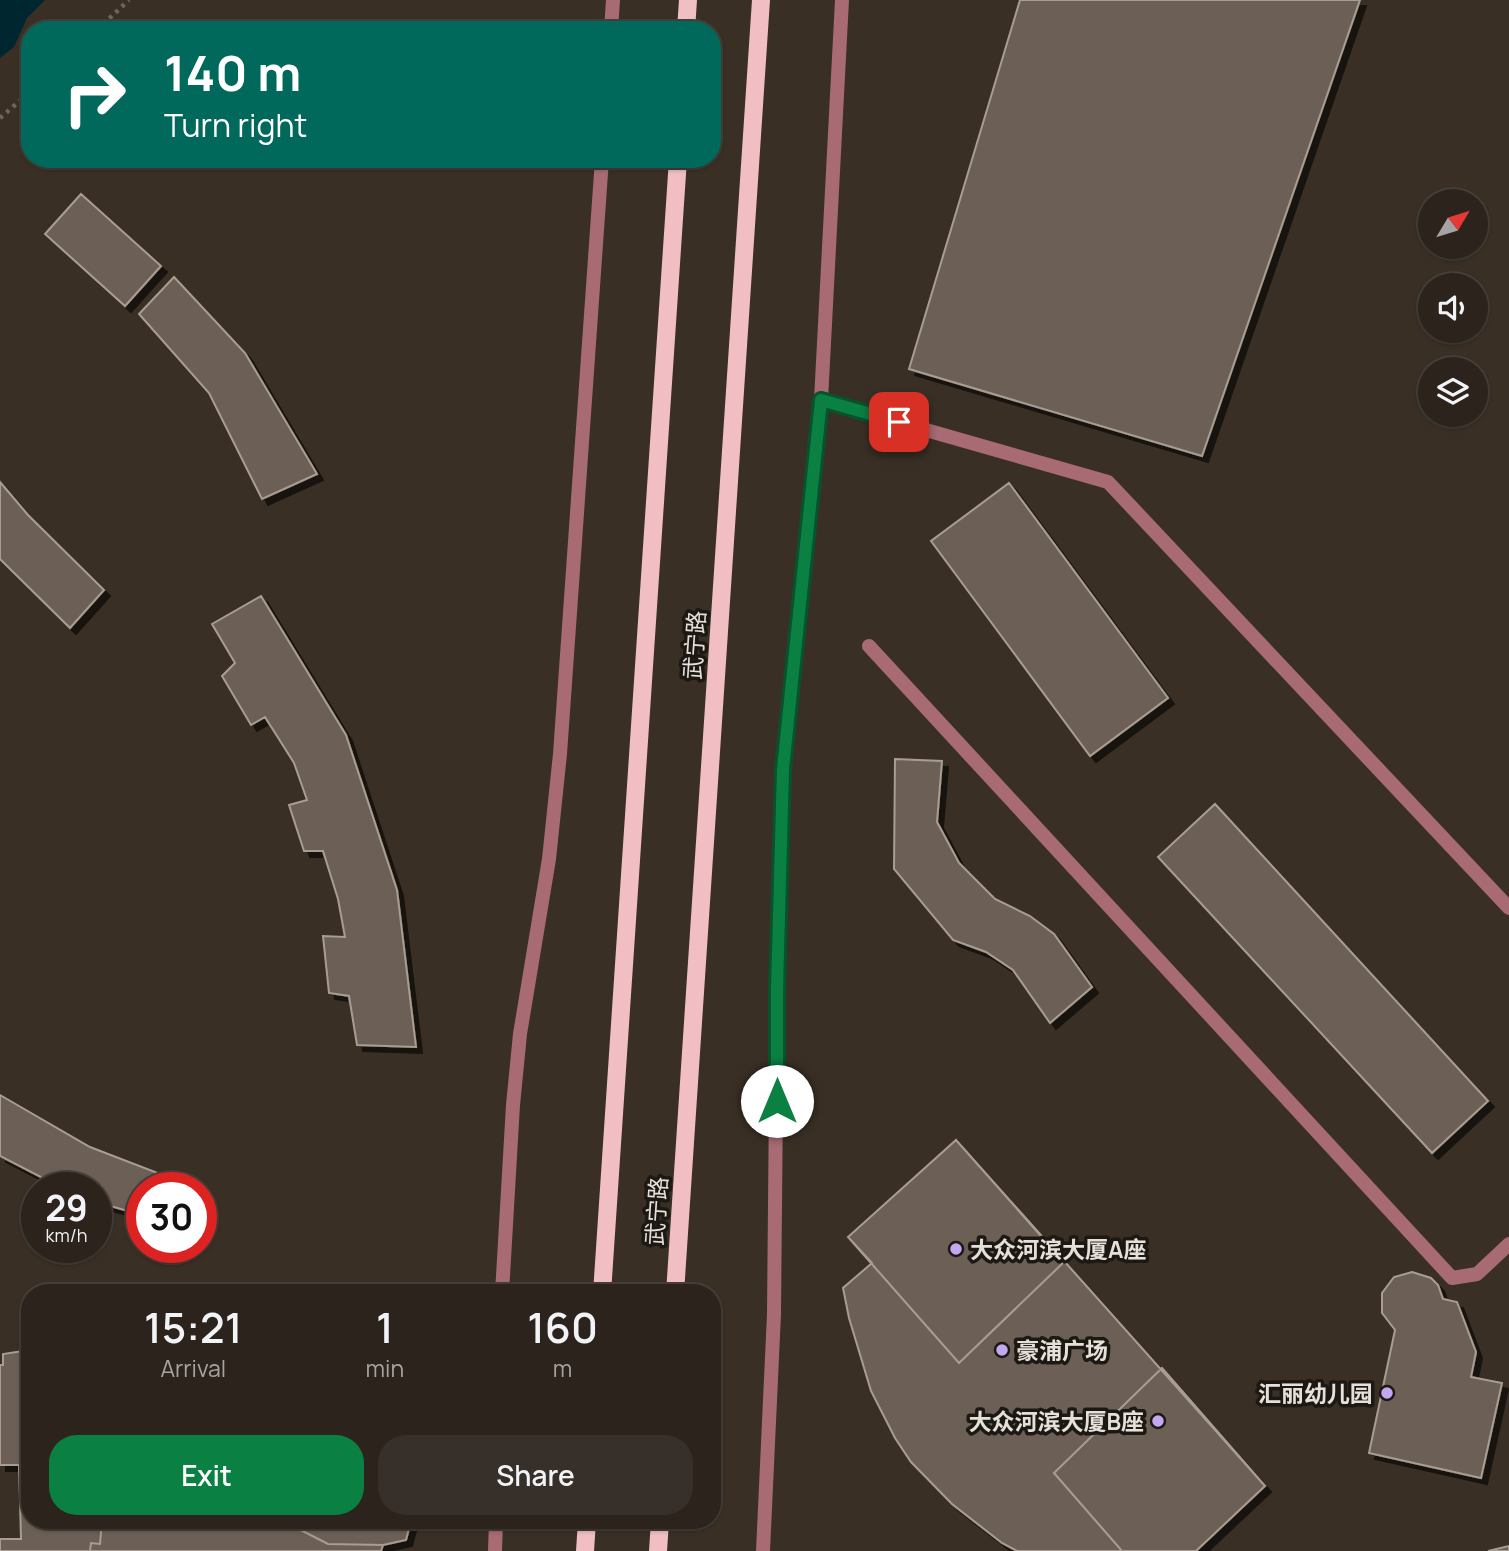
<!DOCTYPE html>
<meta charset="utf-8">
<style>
:root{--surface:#2b231c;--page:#372f29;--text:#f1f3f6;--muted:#a6a4a3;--line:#47403b;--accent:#0b8043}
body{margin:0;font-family:Manrope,"Noto Sans SC",sans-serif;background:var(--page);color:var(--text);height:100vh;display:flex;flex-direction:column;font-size:26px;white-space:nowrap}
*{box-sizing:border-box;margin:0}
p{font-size:23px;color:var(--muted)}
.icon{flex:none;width:38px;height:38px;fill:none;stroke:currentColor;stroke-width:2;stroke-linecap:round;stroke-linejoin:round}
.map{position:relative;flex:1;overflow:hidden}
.panel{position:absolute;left:21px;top:1284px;width:700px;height:245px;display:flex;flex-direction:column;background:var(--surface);border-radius:28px;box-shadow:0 2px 5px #0004,0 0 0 2px var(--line)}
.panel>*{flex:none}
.hud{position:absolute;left:21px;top:21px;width:700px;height:147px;border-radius:28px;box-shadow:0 2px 5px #0004,0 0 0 2px var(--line);background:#00695c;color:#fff;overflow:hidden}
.needle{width:46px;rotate:52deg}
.fabs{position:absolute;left:1418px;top:189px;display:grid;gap:14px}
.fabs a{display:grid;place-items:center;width:70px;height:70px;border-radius:50%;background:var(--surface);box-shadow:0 2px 5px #0004,0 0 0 2px var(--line);font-size:35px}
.speed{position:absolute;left:21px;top:1172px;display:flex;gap:14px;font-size:35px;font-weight:700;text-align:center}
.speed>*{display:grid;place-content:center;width:91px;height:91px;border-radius:50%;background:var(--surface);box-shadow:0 2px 5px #0004,0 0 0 2px var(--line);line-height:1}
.speed small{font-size:18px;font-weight:400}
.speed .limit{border:10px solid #d22;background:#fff;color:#111}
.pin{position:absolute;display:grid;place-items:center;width:60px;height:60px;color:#fff;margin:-30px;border-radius:14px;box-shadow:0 4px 10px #0006}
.me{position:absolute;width:77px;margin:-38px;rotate:0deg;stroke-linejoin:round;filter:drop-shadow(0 0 5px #0008)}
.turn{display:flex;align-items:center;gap:24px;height:147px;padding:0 28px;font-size:32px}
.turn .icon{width:91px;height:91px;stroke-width:2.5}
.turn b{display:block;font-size:49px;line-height:60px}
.eta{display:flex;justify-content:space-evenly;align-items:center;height:119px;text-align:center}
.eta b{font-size:42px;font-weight:600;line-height:49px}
.primary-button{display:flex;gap:14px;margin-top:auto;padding:14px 28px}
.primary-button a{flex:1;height:80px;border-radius:28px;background:var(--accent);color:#fff;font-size:28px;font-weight:600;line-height:80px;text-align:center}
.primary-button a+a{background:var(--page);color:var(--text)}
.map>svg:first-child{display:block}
.water{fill:#00262f}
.building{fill:#6c6156;stroke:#a99d91;stroke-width:2;filter:url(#shadow)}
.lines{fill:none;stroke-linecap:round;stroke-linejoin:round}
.path{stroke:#6e655c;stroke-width:4.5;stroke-dasharray:3.5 5;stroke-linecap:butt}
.service{stroke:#a86b73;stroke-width:14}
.minor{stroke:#a86b73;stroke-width:14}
.primary{stroke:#f1bec3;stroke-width:18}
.route-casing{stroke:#07532c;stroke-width:18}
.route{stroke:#0b8043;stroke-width:12}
.poi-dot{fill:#c5a7f1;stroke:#1c1813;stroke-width:2.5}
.labels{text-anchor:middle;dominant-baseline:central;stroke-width:7;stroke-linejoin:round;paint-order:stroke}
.street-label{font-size:23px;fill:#e6e0d9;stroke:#1c1813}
.poi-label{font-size:23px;font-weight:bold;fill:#e6e0d9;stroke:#1c1813;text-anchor:start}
</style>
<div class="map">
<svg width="1509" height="1551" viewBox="0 0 1509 1551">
<defs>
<filter id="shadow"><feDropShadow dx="6" dy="6" stdDeviation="0" flood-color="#0009"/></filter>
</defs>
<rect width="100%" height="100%" fill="#392f25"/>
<path class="water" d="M0,0h45l-18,18 -13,29 -14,11z"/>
<path class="building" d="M1020,0h340l-158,456 -293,-87z
M81,194l80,72 -36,40 -80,-72z
M174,277l71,76 72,121 -55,25 -53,-106 -70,-79z
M0,482l28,33 76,75 -34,38 -70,-69z
M1009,483l159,215 -78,58 -159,-215z
M261,596l85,139 51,155 19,157 -59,-2 -8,-49 -20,-3 -6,-57 22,1 -7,-38 -15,-48h-19l-15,-46 18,-5 -13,-37 -29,-46 -14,8 -29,-49 13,-13 -23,-39z
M895,759l47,2 -5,61 22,41 36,36 35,17 24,18 38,53 -42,36 -37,-53 -27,-18 -33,-12 -59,-71z
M1215,804l273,297 -56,52 -274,-296z
M0,1095l90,52 86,33 -2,8h-32v27l-46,-13v-14h-34l-62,-32z
M956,1140l108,122 -105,101 -111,-126z
M956,1140l309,346 -69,65h-179l-15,-8 -50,-39 -41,-42 -16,-24 -24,-47 -22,-73 -6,-30 29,-25 -24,-26z
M1412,1272l19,6 7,7 5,14 14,3 19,50 -5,25 31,6 -21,95 -112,-25 26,-123 -13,-17v-20l12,-16z
M30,1350v171h72l-2,23 -9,-1 -1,8h-90v-12h21l-2,-74h-19v-100h3v-11z
M1162,1368l103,118 -69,65h-74l-68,-78z
M20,1502h10v19h381l-5,19 -23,5 -2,6h-381v-12h21z
M283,1521h128l-5,19 -23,5 -55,-1z
M1509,1546v5h-21z"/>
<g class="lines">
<path class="path" d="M97,30l32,-30
M0,118l30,-26"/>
<path class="service" d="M869,646l583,632 25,-4 32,-30"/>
<path class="minor" d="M611,30l2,-30
M821,400l287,82 401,426
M502,1293l11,-188 7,-71 29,-175 11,-105 42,-595
M495,1551l1,-30
M763,1551l11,-237 3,-325 6,-220 38,-369 21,-400"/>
<path class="primary" d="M686,30l2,-30
M602,1293l76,-1134
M675,1293l86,-1293
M585,1551l2,-30
M658,1551l2,-30"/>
</g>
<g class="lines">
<defs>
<path id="route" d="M777,1101v-112l6,-220 38,-369 78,22"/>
</defs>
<use href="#route" class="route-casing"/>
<use href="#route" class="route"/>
</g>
<g class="poi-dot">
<circle cx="956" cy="1249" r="7"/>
<circle cx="1002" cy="1350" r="7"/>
<circle cx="1387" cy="1393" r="7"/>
<circle cx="1158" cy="1421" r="7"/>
</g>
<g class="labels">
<g class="street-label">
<text transform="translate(694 645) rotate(-86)">武宁路</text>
<text transform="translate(656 1211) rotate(-86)">武宁路</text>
</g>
<g class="poi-label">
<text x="970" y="1249">大众河滨大厦A座</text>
<text x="1016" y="1350">豪浦广场</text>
<text x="1373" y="1393" text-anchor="end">汇丽幼儿园</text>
<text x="1144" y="1421" text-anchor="end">大众河滨大厦B座</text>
</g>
</g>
</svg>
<div class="fabs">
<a><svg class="needle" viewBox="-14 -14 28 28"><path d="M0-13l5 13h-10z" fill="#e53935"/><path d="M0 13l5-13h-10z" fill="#a6a4a3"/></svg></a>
<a><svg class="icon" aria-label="sound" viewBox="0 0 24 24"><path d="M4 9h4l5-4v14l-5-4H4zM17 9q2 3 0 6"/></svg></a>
<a><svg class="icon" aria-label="layers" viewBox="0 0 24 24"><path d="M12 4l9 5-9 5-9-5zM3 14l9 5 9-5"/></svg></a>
</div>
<div class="speed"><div>29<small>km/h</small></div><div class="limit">30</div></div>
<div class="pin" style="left:899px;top:422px;background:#d93025"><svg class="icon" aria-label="arrive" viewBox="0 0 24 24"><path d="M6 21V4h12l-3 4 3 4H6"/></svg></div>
<svg class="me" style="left:777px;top:1101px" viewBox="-20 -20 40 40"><circle r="19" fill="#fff"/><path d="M0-13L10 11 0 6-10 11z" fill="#0b8043"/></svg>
<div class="hud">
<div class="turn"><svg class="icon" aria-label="right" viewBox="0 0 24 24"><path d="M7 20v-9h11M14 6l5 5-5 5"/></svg><div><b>140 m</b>Turn right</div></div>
</div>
<section class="panel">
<div class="eta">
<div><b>15:21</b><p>Arrival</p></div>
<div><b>1</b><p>min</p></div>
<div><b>160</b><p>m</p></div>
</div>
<div class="primary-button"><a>Exit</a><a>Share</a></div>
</section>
</div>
